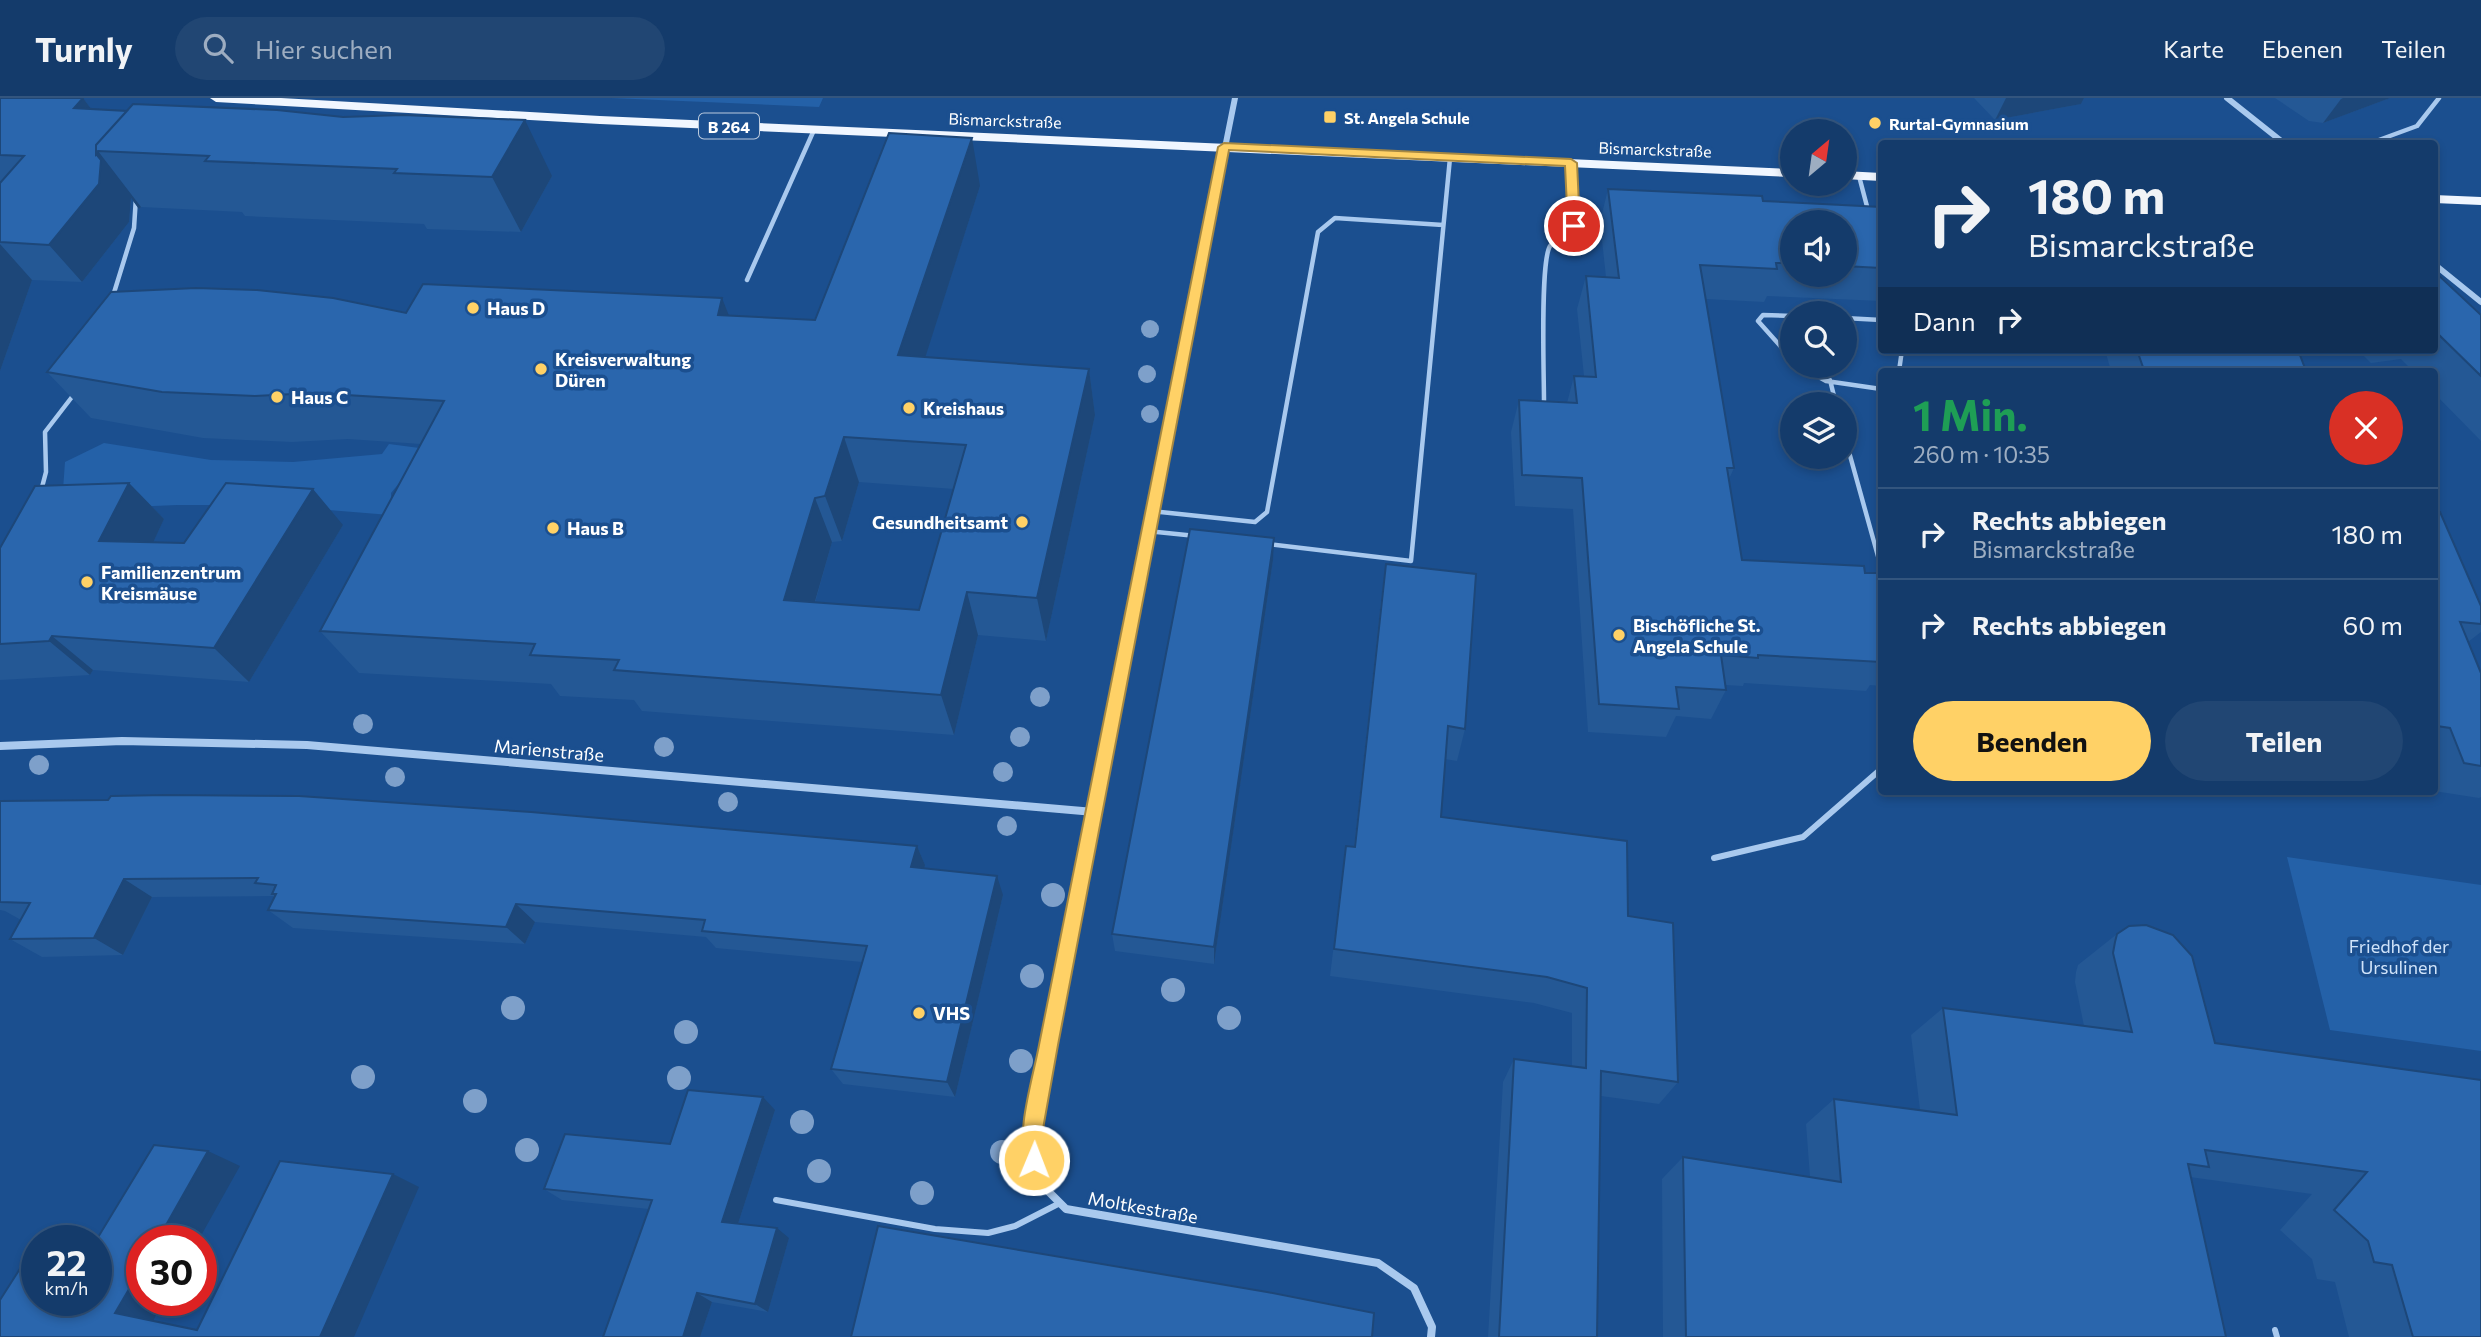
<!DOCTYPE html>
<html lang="de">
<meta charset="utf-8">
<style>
:root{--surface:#143b6b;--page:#214673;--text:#f1f3f6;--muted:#9dadc1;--line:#33557e;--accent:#ffd166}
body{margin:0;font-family:Commissioner,sans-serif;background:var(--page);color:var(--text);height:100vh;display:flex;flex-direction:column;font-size:26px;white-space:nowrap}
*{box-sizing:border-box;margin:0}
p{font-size:23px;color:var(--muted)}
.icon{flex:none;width:38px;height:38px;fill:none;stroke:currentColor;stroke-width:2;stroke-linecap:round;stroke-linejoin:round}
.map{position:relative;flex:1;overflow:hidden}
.side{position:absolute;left:1878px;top:270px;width:560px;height:427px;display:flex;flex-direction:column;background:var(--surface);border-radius:7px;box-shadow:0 4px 10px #0003,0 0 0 2px var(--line)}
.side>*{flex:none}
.guide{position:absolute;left:1878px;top:42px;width:560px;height:214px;border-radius:7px;box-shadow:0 4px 10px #0003,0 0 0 2px var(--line);background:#143b6b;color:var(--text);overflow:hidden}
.needle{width:46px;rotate:29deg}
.fabs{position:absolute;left:1780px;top:21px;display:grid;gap:14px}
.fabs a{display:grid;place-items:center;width:77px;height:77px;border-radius:50%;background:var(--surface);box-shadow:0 4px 10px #0003,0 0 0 2px var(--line);font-size:35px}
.speed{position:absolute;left:21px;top:1127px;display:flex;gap:14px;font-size:35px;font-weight:700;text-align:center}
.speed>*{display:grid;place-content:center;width:91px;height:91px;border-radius:50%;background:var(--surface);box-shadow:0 4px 10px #0003,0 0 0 2px var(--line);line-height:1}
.speed small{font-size:18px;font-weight:400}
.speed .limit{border:10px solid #d22;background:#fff;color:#111}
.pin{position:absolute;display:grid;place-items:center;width:60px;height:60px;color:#fff;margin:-30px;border:4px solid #fff;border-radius:50%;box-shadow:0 2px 7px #0007}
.me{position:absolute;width:77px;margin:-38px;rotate:1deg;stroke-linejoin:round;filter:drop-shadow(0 0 5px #0008)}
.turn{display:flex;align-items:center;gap:24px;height:147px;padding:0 35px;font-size:32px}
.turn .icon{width:91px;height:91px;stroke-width:2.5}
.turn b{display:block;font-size:49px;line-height:60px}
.then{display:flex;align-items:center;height:66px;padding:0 35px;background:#0003;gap:14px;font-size:26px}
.round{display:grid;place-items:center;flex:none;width:74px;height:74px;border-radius:37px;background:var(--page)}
.head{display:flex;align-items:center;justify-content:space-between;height:119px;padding:0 35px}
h1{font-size:42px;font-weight:700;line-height:52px;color:#1e9e55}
.primary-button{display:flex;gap:14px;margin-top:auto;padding:14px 35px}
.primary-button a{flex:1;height:80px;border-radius:42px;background:var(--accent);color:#111;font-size:28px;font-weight:700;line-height:80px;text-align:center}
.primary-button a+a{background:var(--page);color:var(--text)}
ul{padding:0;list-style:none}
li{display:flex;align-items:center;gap:21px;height:91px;padding:0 35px;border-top:2px solid var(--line)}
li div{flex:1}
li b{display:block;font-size:26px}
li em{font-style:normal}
header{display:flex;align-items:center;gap:42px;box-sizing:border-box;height:98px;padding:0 35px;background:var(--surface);border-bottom:2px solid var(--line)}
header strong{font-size:33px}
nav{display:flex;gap:38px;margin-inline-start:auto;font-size:24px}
.search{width:490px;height:63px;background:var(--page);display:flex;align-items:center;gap:18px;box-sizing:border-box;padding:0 24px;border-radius:38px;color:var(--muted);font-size:26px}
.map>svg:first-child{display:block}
.green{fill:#2461a8}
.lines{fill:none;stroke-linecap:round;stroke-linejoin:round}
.service-far1{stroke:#a9c9ee;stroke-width:4.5}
.service{stroke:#a9c9ee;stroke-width:6}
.minor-far1{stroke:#a9c9ee;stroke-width:6}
.minor{stroke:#a9c9ee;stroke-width:8}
.primary{fill:#f0f6ff;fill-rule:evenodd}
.tree{fill:#7ea0ca}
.wall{fill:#245895;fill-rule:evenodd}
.shaded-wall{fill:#1d4779}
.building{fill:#2a66ad;stroke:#1d4779;stroke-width:2;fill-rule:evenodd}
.route{fill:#ffd166;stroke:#a68842;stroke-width:2}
.poi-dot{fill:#ffd166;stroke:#1b4f8f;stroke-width:2.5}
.labels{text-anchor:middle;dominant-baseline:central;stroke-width:7;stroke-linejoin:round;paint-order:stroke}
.far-poi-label{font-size:16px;font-weight:bold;fill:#fff;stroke:#1b4f8f;text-anchor:start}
.far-street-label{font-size:16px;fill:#fff;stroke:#1b4f8f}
.shield{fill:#1b4f8f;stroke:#bbcadd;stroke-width:2}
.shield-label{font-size:16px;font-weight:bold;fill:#fff}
.poi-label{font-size:18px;font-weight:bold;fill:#fff;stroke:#1b4f8f;text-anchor:start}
.street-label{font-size:18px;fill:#fff;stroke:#1b4f8f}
.park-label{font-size:18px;fill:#cfe3fa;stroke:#1b4f8f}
</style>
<header>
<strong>Turnly</strong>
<div class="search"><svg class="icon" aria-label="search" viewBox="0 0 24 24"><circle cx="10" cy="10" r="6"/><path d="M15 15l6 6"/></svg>Hier suchen</div>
<nav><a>Karte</a><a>Ebenen</a><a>Teilen</a></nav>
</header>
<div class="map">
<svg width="2481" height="1239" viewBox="0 0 2481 1239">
<rect width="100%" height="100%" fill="#1b4f8f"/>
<path class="green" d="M611,0h212l-4,9z
M104,345l107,17 82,2 89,-8 7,-10 38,5 -36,44v5l6,4 -7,13 -123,-10h-90l-118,5 3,-6 3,-42z
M2287,759l194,28v166l-151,-21z"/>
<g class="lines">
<path class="service-far1" d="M2368,46l49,-18 22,-28
M1859,78l10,38
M747,182l67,-150
M113,198l21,-68 2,-31
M1792,218l-29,-1 -5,6 34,38
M1844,220l37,2
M1799,268l27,15 55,8
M1899,273l3,-21
M1830,282l6,24
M1544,303c0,-26 -4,-139 6,-155 5,-7 16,-11 23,-15l-2,-68
M1844,336l37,133
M41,393l5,-19 -1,-40 30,-39
M1151,413l104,11 12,-10 51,-280 17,-14 108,7
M1147,433l49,5
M1268,446l143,17 39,-403"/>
<path class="service" d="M1714,760l89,-21 78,-68
M776,1102l159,29 53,4 27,-7 45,-23
M2275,1232l2,7"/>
<path class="minor-far1" d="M2227,0l58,46
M2434,166l47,38
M1129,528l106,-528"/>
<path class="minor" d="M1129,526l-98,516 5,39 30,30 312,54 36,25 18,39 -1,10
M0,648l122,-5 185,4 787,67"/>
<path class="primary" d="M210,0h71l319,18 1192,53v8l-1192,-53 -384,-22z
M1844,73l37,2v8l-37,-2z
M2434,97l47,2v8l-47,-2z"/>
</g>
<g class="tree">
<circle cx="1150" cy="231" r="9"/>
<circle cx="1147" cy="276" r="9"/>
<circle cx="1150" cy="316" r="9"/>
<circle cx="1040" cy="599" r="10"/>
<circle cx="363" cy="626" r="10"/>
<circle cx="1020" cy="639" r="10"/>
<circle cx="664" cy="649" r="10"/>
<circle cx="39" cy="667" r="10"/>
<circle cx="1003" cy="674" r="10"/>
<circle cx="395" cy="679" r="10"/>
<circle cx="728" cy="704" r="10"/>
<circle cx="1007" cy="728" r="10"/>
<circle cx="1053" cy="797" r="12"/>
<circle cx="1032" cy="878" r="12"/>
<circle cx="1173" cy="892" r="12"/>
<circle cx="513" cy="910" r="12"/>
<circle cx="1229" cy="920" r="12"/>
<circle cx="686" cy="934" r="12"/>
<circle cx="1021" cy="963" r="12"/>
<circle cx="363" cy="979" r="12"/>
<circle cx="679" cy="980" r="12"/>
<circle cx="475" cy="1003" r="12"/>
<circle cx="802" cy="1024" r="12"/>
<circle cx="527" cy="1052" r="12"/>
<circle cx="1002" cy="1054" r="12"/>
<circle cx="819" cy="1073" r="12"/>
<circle cx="922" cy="1095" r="12"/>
</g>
<path class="wall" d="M0,0h83l8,11 461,67 -31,56 -94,-3 -3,-5 -179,-8 -3,-4 -101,-5 -2,2 -8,-11 -2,24 -47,60 -50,-2 -32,91z
M1974,0h110l-3,6 -86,16z
M2275,0h115l-67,25 -14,-2z
M980,88l-55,171 164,12 6,46 -49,226 -68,-6 -24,100 -312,-24 -8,-11 -74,-4 -9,-12 -192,-11 -39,-42 101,-187 -73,-5 -56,3 -89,-4 -112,-20 -44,-46 359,-59 323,3 86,4zM859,384l95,7 -35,121 -104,-7 17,-61 10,-1z
M1608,91l155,12 118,6v94l-114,-5 -3,6 -58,-3 28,169 -5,11 13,81 123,13h16v113l-11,-1 -4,6 -122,-8 -1,3 -18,-1 1,5 -15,29 -35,-3 -10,21 -78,-5 -15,-223 -58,-3 -4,-74 8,-32 48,3 7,-27h10l-7,-67 9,-33 20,1 -6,-55zM1792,124h52v53h-52z
M2434,173l47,44v126l-47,-48v-22h-21l-12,-12 -30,4 -13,-13h76z
M2105,252h193l8,21h-195z
M129,385l35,36 -11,23 31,1 159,-18 -94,157 -156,-12 -3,5 -90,5v-132z
M2434,413l47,95v26l-13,10 13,31v124l-2,1 -45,-7z
M1273,462l-59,404 -99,-13 -3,-17z
M1386,466l79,165 -8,32 -12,-2 -4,58 187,99 50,166 -19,22 -58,-8 -4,241h-109l15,-255 11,-23 58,7v-53l-38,-10 -204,-27 16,-130 8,1 27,-247z
M0,703l917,45 8,19 -1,3 79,27 -48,202 -112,-13 -12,-15 31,-107 -146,-14 -10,-11 -171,-15 -10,22 -232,-16 -25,-18 6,-13 -1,-1 -121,1 -29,58 -81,2 -32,-18 11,-19 -16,-9 -5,-1z
M2117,836l98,109 266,37v257h-132l-14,-55 -18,-3 -5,-20 -32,-29 32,-36 -122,-17 36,160h-563l-1,-158 21,-22 127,20 -4,-53 28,-25 86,11 -9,-75 32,-27 141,18 -9,-44 1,-10 2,-7z
M775,1012l-37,114 51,14 -21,74 -56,-10 -12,35 -51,-128 -87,-9 -18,-11 126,-45z"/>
<path class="shaded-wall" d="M83,0l29,39 -38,-29z
M2006,0h78l-3,6 -86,16z
M2343,0h47l-67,25 18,-24z
M525,22l27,56 -31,56 -29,-55z
M972,40l8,48 -69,216 -13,-47z
M98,53l43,56 -2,2 -8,-11 -2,24 -47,60 -33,-37z
M0,146l32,36 -32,91z
M722,200l19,48 -23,-31z
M1089,271l6,46 -49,226 -9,-43z
M844,339l15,45 -17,59 -17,-45z
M129,385l35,36 -27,58 -38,-36z
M313,391l30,36 -94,157 -35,-34z
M815,400l17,44 -29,101 -19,-43z
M1274,440l-1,22 -59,404v-17z
M967,494l11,43 -24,100 -13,-40z
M52,538l41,34 -3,5 -41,-34z
M917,748l8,19 -5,21 -9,-19z
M997,778l6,19 -48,202 -8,-15z
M124,781l28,18 -29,58 -29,-17z
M516,806l19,18 -10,22 -19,-17z
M763,999l12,13 -40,123 -13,-11z
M208,1053l32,15 -42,75h-41z
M393,1076l26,13 -65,150h-34z
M777,1130l12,10 -21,74 -13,-8z
M142,1169v33h22l-12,23 -37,-10z
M697,1195l15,9 -12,35h-17z"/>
<path class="building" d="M0,0h83l-9,10 53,3 -31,34v9l5,6 -2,24 -50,61 -49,-3v-59l24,-27 -24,-1z
M133,6l144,6 66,7 60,-2 122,5 -33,57 -98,-4 3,-4 -192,-8 4,-5 -111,-5 -2,3v-9z
M889,35l83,5 -74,217 191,14 -52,229 -70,-6 -26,103 -327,-25 5,-10 -89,-5 5,-11 -215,-13 124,-230 -131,-8 -58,3 -93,-4 -115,-20 64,-80 85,-4 61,2 76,8 73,15 17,-29 299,14 -4,17 97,5zM844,339l122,8 -47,165 -135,-10 31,-102 10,-2z
M1608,91l154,7 1,5 118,6v61l-37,-2v-44h-52v41h-16l1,6 -77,-4 34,203h-7l15,92 122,6 1,7h16v89l-123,-7v3l-37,-3 5,35 -50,-3 3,22 -80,-5 -17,-226 -60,-3 -3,-75 58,3 -3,-27 22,1 -10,-101 33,2z
M2434,173l47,44v61l-47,-46z
M2137,252h161l8,21h-160l-2,-1z
M129,385l-30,58 85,2 42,-60 87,6 -99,159 -162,-12 -3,5 -49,3v-96l35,-62z
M2434,413l6,1 41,94v18l-21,-2 21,51v93l-17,-3 -14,-35 -13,-2 -3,-7z
M1190,431l84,9 -60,409 -102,-13z
M1386,466l90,10 -11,155 -17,-3 -7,91 186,24 1,75 45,7 5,159 -77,-11 -4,266h-98l15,-278 72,9 1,-80 -40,-11 -213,-28 12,-103 9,1z
M166,697l133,1 232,16 386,34 -6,21 86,9 -50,206 -116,-13 36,-123 -165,-15 3,-11 -189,-16 -10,23 -238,-17 8,-16h-4l4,-9 -21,-2 3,-5 -134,1 -30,59 -84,1 20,-36 -30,-1v-101l108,-1 3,-4z
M2146,827l27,10 19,21 23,87 266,37v257h-68l-21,-72 -18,-3 -6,-21 -34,-31 33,-38 -162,-22 4,17 -21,-3 38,173h-540l-3,-180 158,25 -7,-83 123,16 -14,-107 189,24 -19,-79 2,-11 2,-8 12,-8z
M688,992l75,7 -41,125 55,6 -22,76 -58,-11 -14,44h-80l49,-137 -108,-11 21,-55 105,10z
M154,1047l54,6 -51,90h-15v26l-27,46 82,17 83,-169 113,13 -73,163h-320v-37l37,-58v58h59v-59h-59l8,-12 52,10z
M878,1128l389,66 107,21 -2,24h-521z"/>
<path class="route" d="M1224,45l347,16 6,4 3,63 -6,4 -6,-4 -3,-60 -336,-16 -171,895 -17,95 2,20 -2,7 -7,3 -7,-3c-13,-31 6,-89 12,-122l179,-898z"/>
<g class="poi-dot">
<rect x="1323" y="12" width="14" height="14" rx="3.5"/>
<circle cx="1875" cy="25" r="7"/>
<circle cx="473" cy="210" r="7"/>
<circle cx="541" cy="271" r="7"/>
<circle cx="277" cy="299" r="7"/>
<circle cx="909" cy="310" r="7"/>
<circle cx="1022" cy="424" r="7"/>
<circle cx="553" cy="430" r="7"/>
<circle cx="87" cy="484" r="7"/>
<circle cx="1619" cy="537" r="7"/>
<circle cx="919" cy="915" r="7"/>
</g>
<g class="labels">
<g class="far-poi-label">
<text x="1344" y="19">St. Angela Schule</text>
<text x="1889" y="25">Rurtal-Gymnasium</text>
</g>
<g class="far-street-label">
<text transform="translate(1005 22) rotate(2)">Bismarckstraße</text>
<text transform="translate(1655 51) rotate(2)">Bismarckstraße</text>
</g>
<rect class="shield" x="699" y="15.5" width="60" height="25" rx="5"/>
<g class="shield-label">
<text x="729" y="28">B 264</text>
</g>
<g class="poi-label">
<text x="487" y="210">Haus D</text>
<text x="555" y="261">Kreisverwaltung<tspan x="555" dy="21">Düren</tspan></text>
<text x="291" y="299">Haus C</text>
<text x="923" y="310">Kreishaus</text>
<text x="1008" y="424" text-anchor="end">Gesundheitsamt</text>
<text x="567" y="430">Haus B</text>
<text x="101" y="474">Familienzentrum<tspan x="101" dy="21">Kreismäuse</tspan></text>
<text x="1633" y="527">Bischöfliche St.<tspan x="1633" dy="21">Angela Schule</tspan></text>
<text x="933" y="915">VHS</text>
</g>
<g class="street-label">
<text transform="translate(549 652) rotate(5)">Marienstraße</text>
<text transform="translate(1143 1109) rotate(10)">Moltkestraße</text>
</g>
<g class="park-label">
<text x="2399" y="848">Friedhof der<tspan x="2399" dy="21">Ursulinen</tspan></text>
</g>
</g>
</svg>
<div class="fabs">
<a><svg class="needle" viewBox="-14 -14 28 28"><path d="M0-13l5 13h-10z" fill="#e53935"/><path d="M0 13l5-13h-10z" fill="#9dadc1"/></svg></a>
<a><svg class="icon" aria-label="sound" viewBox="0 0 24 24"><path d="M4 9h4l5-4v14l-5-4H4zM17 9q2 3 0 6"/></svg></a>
<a><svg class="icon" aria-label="search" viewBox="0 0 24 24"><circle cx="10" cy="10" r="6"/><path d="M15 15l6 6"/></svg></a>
<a><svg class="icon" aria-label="layers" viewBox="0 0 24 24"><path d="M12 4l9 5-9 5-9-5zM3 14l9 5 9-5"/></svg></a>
</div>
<div class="speed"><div>22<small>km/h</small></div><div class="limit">30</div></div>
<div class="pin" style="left:1574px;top:128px;background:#d93025"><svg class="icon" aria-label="arrive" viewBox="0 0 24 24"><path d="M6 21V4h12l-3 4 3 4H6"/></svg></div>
<svg class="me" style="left:1034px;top:1062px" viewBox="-20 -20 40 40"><circle r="17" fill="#ffd166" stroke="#fff" stroke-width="3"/><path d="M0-11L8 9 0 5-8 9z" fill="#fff"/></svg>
<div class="guide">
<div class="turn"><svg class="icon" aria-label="right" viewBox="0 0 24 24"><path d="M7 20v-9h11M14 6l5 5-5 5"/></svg><div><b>180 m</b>Bismarckstraße</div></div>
<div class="then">Dann<svg class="icon" aria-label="right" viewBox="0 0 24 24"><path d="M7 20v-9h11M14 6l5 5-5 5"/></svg></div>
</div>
<section class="side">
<div class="head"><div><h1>1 Min.</h1><p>260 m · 10:35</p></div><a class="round" style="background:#d93025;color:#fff"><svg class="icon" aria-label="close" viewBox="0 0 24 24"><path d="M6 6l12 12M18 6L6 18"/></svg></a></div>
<ul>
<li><svg class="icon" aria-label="right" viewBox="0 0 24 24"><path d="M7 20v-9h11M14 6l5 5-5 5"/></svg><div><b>Rechts abbiegen</b><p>Bismarckstraße</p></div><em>180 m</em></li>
<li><svg class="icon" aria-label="right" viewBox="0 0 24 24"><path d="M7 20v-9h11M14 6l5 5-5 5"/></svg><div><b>Rechts abbiegen</b></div><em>60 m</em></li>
</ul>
<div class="primary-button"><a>Beenden</a><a>Teilen</a></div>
</section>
</div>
